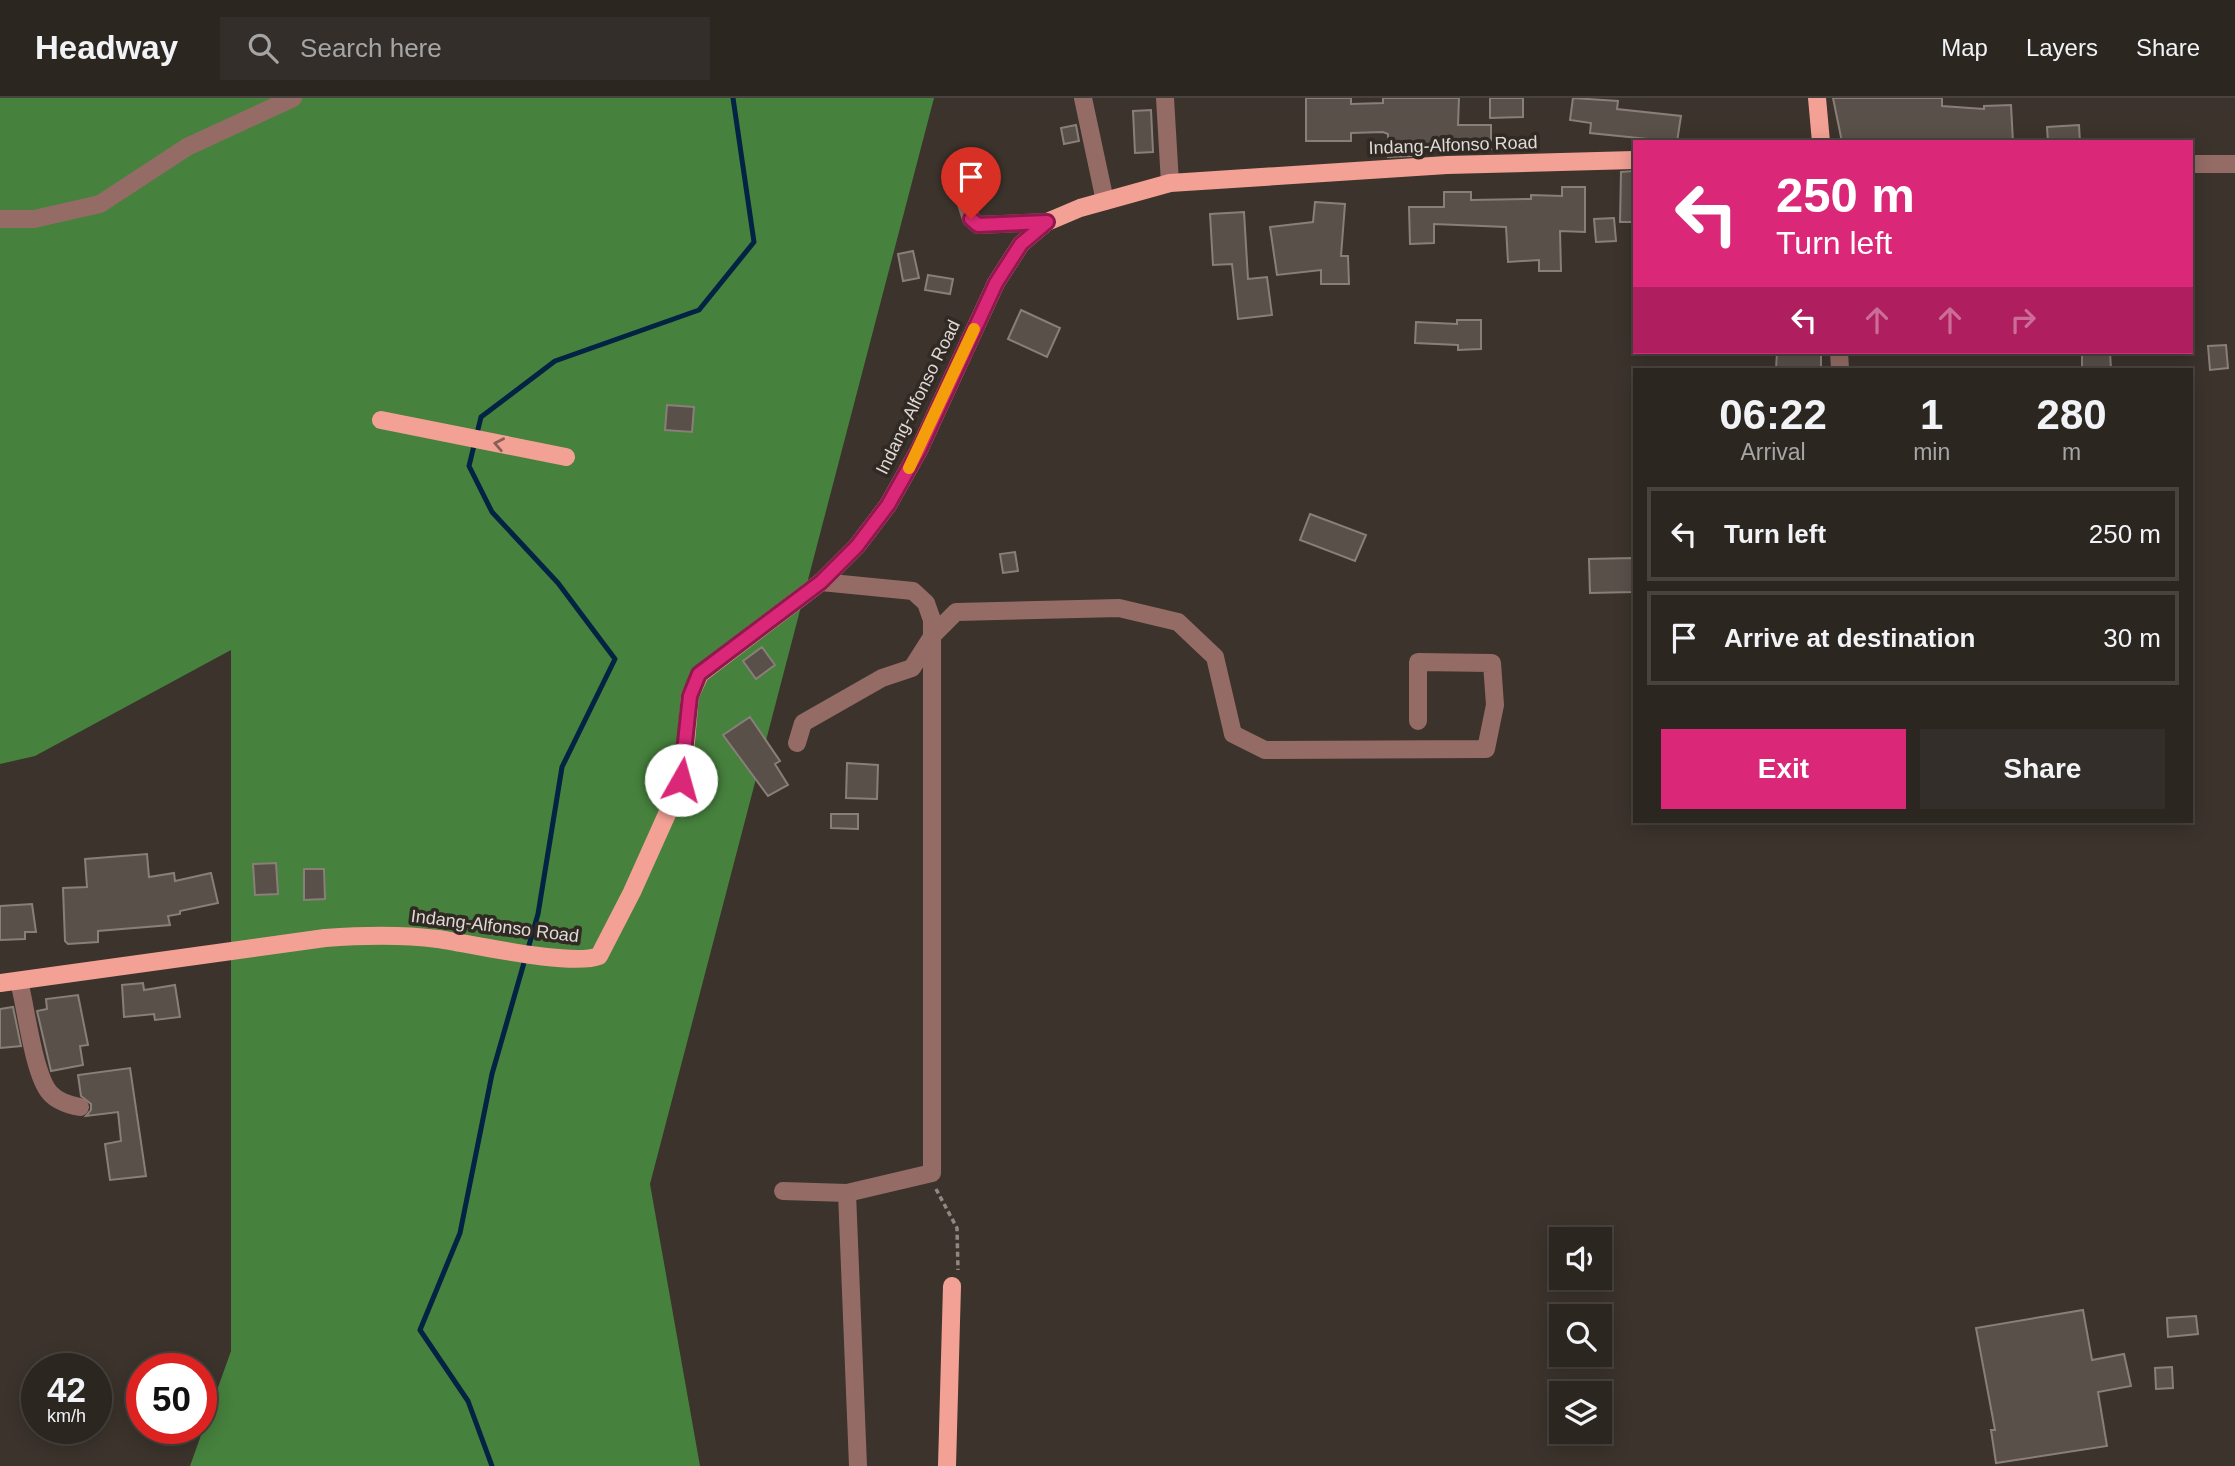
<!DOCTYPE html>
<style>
:root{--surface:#2c2621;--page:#342e2a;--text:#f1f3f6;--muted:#a6a5a5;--line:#48433f;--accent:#db2777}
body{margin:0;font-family:Arial,sans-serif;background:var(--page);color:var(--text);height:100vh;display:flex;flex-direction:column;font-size:26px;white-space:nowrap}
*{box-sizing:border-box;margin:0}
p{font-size:23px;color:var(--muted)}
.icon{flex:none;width:38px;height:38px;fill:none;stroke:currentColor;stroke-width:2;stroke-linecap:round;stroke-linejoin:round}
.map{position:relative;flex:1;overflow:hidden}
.panel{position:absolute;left:1633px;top:270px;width:560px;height:455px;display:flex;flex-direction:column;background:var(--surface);border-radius:0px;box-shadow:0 4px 18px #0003,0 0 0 2px var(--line)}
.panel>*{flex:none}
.top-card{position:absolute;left:1633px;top:42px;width:560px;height:214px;border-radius:0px;box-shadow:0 4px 18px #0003,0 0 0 2px var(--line);background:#db2777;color:#fff;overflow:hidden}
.buttons{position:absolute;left:1549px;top:1129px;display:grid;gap:14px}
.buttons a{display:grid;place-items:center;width:63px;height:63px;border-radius:0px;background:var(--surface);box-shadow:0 4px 18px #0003,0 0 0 2px var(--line);font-size:35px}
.speed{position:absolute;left:21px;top:1255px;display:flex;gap:14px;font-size:35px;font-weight:700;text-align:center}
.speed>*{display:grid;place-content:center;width:91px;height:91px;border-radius:50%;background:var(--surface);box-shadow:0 4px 18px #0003,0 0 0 2px var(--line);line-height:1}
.speed small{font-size:18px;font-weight:400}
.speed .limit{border:10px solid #d22;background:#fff;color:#111}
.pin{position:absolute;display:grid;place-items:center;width:60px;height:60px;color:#fff;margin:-72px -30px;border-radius:50% 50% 50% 0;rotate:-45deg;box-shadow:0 0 7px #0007}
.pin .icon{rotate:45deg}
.me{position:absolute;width:77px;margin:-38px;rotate:7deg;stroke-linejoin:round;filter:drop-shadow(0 0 5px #0008)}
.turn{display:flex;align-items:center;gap:24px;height:147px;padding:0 28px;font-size:32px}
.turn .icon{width:91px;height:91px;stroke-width:2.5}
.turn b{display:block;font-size:49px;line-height:60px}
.lanes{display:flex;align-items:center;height:66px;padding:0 28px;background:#0003;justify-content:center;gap:35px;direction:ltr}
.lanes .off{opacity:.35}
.eta{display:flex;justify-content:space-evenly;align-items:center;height:119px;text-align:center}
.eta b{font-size:42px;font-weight:600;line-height:49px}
.cta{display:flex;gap:14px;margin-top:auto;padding:14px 28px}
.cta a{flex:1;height:80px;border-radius:0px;background:var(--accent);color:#fff;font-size:28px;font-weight:600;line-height:80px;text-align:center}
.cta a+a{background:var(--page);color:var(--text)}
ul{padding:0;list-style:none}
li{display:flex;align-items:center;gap:21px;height:94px;margin:0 14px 10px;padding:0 14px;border:4px solid var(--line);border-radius:0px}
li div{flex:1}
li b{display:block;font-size:26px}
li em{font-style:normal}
header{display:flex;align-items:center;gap:42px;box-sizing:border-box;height:98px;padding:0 35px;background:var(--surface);border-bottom:2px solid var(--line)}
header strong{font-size:33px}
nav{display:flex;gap:38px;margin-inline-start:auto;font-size:24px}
.search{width:490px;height:63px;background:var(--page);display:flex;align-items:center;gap:18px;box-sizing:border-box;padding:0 24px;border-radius:0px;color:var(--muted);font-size:26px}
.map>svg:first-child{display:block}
.forest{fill:#46813d}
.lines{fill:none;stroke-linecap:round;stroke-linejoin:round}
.stream{stroke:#022343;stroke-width:5}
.building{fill:#5a504a;stroke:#897f78;stroke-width:2}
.path{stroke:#8f8883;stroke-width:3.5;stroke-dasharray:5 3.5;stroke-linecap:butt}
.minor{stroke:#946c65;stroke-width:18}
.major{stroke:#f3a194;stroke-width:18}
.oneway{stroke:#885f56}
.route-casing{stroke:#8e194d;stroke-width:18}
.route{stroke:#db2777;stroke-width:12}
.slow{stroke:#f59e0b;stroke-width:12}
.labels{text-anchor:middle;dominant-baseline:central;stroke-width:7;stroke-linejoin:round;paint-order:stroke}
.street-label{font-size:18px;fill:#dfdad6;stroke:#312923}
</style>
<header>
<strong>Headway</strong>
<div class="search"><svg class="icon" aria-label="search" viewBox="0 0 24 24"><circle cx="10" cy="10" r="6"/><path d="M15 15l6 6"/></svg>Search here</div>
<nav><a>Map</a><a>Layers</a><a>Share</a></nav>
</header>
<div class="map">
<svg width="2235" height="1368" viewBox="0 0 2235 1368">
<rect width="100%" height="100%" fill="#3b332c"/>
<path class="forest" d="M0,0h934l-284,1086 50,282h-510l41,-115v-701l-196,106 -35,8z"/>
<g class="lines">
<path class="stream" d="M492,1368l-24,-65 -48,-71 40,-97 32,-159 46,-160 24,-147 53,-108 -57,-76 -66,-71 -23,-46 12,-49 74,-56 144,-51 55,-68 -21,-144"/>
</g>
<path class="building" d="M1306,0h45v6l32,-1v-5h76l-1,27h33v24h-78v7l-25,1v-23l-5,-2 -32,1v8h-45z
M1490,0h33v19l-33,1z
M1573,0l45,3 -1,8 64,7 -4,26 -87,-9 1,-10 -21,-3z
M1833,0h109v8l42,3v-3l27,-1 2,37h-171z
M1151,12l2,42 -18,1 -2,-42z
M1076,27l3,16 -15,3 -3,-16z
M2079,27l1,17h-32l-1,-15z
M1634,73v51h-14l1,-50z
M1562,89h23v45l-25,-1 1,40h-22v-11l-31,2 -2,-35 -72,-3v19l-24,1 -1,-37h35v-15h27v8l60,-1v-4l31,1z
M1315,104l30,2 -4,52h7l1,28h-28v-14l-44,5 -7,-48 43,-5z
M1244,114l4,67 19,-2 5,38 -34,4 -6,-55 -19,1 -3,-51z
M1614,120l2,23 -20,1 -2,-23z
M913,153l6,27 -16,3 -5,-27z
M928,177l25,4 -3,15 -25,-4z
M1021,212l39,18 -13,29 -39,-18z
M1457,222h24v29l-23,1v-5l-43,-2 1,-21 41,2z
M2226,247l2,23 -18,2 -2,-24z
M1777,254h44v17h-45z
M2082,254h28l1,17h-29z
M667,307l27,2 -2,25 -27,-2z
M1310,416l56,21 -11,26 -55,-21z
M1015,454l3,19 -15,2 -3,-19z
M1632,460l2,34 -44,1 -1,-34z
M762,549l13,18 -19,14 -13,-18z
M750,619l30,44 -5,3 13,21 -20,11 -45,-61z
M847,665l31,2 -1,34 -31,-1z
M831,716h27v15l-27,-1z
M147,756l2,23 25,-4 1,8 36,-8 7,30 -38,8v3l-12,2 2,9 -72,6v11l-30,2 -3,-3 -2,-53 24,-1 -2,-28z
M276,765l2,31 -23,1 -2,-31z
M304,771h20l1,30 -21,1z
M32,806l4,28h-11v7l-25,1v-34z
M143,885l1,7 31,-5 5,32 -25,3 -1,-6 -30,3 -2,-32z
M78,897l10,50 -8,1 3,19 -32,6 -14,-60 10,-2 -1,-10z
M13,909l8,39 -21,2v-39z
M130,970l16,108 -36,4 -5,-36 16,-3 -3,-29 -32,4 5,-6v-6l-10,-8 -3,-21z
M2083,1212l9,50 32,-6 7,32 -33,6 9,54 -111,17 -5,-33h4l-19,-102z
M2196,1218l2,18 -30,3 -1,-19z
M2172,1269l1,21 -17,1 -1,-21z"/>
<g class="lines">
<path class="path" d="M936,1091l21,39 1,42"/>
<path class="minor" d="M1083,0l22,103
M1165,0l5,85
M2191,66h44
M963,96l8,25 7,6 69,-3
M0,121h34l66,-15 87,-57 106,-49
M1839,254l1,17
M797,645l6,-20 79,-45 30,-10 21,-33 23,-23 163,-4 59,14 37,35 18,77 32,16 221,-1 9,-44 -3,-42 -74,-1v59
M19,883c7,27 15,95 31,112 8,9 19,12 30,14
M783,1093l64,2 85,-20v-553l-6,-17 -13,-12 -92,-9
M847,1095l11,273"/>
<path class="major" d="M1817,0l4,44
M381,322l185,37
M0,885l325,-45c38,-3 75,-4 113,1 34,5 134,28 161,17l33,-64 44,-98 8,-30 6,-68 10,-22 121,-92 36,-36 31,-41 31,-55 77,-167 25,-39 26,-22 33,-14 90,-25 277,-18 187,-5
M947,1368l5,-180"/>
</g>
<defs><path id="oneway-chevron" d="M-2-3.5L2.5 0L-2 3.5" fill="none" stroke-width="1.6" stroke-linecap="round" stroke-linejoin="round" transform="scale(1.75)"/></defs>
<use class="oneway" href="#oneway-chevron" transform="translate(499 346) rotate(-169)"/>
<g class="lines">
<defs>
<path id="route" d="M681,682l9,-84 9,-22 122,-92 36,-36 31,-41 31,-55 77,-167 25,-39 26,-22 -69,3 -7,-6"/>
</defs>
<use href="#route" class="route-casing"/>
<use href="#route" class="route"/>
<path class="slow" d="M909,370l65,-139"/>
</g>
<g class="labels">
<g class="street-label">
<text transform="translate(1453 47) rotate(-2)">Indang-Alfonso Road</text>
<text transform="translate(918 299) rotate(-64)">Indang-Alfonso Road</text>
<text transform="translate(495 828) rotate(7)">Indang-Alfonso Road</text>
</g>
</g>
</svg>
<div class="buttons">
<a><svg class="icon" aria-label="sound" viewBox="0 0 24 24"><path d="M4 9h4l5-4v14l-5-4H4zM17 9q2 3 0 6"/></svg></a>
<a><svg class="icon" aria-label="search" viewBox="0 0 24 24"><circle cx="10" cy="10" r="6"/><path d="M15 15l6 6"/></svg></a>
<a><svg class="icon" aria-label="layers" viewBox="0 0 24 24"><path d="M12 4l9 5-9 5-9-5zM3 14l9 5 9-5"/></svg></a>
</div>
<div class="speed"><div>42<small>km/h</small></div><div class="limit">50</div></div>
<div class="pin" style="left:971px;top:121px;background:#d93025"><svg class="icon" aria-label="arrive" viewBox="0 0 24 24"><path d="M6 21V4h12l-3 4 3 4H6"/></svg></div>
<svg class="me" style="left:681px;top:682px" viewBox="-20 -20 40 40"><circle r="19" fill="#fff"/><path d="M0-13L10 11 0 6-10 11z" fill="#db2777"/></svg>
<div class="top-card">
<div class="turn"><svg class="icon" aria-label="left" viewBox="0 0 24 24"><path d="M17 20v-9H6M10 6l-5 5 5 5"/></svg><div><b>250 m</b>Turn left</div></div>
<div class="lanes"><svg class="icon" aria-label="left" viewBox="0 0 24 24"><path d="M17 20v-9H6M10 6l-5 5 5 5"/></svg><svg class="icon off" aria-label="ahead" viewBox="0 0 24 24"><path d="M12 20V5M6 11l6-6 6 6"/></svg><svg class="icon off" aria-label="ahead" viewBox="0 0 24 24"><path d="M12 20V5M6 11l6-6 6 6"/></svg><svg class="icon off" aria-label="right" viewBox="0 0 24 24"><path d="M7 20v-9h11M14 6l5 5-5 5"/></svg></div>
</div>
<section class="panel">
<div class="eta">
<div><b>06:22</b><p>Arrival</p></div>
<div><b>1</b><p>min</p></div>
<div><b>280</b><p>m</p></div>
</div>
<ul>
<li><svg class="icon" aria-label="left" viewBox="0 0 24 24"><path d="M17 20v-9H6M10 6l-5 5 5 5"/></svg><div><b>Turn left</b></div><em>250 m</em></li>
<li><svg class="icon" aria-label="arrive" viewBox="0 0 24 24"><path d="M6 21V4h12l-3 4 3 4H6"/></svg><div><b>Arrive at destination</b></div><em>30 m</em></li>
</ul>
<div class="cta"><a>Exit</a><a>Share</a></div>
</section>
</div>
